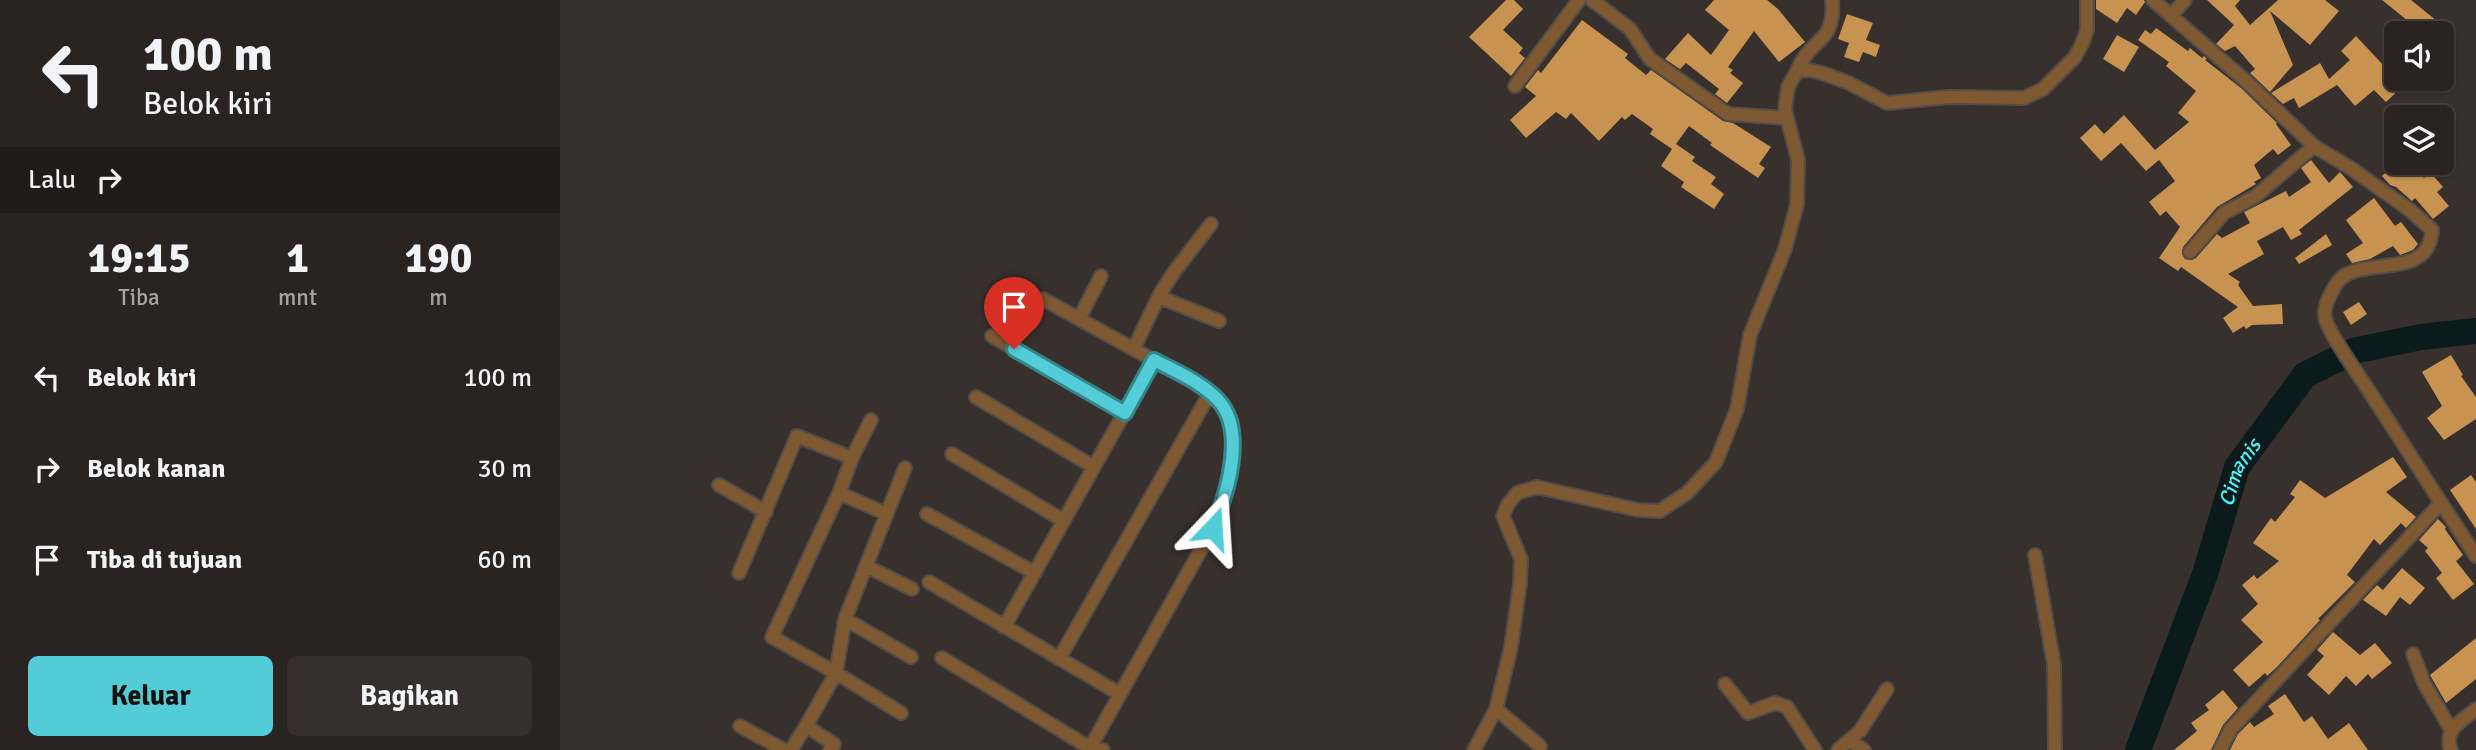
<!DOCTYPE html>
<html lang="id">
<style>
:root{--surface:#292421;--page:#35302e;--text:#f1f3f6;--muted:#a5a4a5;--line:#45413f;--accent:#52ccd6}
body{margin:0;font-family:Signika,sans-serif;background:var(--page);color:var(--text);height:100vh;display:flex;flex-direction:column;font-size:26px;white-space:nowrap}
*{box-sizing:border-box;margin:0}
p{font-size:23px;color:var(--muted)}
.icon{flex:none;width:38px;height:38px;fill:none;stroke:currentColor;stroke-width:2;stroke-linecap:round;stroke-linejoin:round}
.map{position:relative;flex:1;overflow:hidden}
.panel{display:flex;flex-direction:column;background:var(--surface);width:560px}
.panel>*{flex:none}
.top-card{background:#292421;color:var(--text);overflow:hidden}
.controls{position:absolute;left:1824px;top:21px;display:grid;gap:14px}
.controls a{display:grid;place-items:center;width:70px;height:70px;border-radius:10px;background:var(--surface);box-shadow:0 2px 5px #0004,0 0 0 2px var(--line);font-size:35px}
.pin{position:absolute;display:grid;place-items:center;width:60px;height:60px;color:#fff;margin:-72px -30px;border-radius:50% 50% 50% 0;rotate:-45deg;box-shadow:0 0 7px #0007}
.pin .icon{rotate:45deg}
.me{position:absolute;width:77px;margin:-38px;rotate:20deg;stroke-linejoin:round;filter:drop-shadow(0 0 5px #0008)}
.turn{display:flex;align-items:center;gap:24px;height:147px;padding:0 28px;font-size:32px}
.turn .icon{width:91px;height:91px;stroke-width:2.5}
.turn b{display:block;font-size:49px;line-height:60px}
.then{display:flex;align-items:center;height:66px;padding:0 28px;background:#0003;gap:14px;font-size:26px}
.eta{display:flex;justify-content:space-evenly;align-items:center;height:119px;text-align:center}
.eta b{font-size:42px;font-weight:800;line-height:49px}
.button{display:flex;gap:14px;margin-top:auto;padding:14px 28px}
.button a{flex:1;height:80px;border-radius:10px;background:var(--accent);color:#111;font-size:28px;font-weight:800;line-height:80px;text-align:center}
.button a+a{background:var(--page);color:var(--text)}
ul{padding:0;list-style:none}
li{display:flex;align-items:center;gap:21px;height:91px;padding:0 28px}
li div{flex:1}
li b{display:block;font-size:26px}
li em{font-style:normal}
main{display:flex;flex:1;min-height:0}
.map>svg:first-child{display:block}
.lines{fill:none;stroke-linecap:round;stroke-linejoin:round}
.river{stroke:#0b1a1b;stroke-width:26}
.building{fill:#c89251}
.street-casing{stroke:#534d49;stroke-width:16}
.street{stroke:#7f5932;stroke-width:12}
.route-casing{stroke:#35858b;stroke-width:18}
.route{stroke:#52ccd6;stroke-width:12}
.labels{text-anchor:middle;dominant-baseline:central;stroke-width:7;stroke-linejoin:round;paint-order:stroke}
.water-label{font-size:21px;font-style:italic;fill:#48f3f7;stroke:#37302c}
</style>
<main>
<section class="panel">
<div class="top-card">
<div class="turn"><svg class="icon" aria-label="left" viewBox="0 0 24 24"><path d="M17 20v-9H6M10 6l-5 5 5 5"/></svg><div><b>100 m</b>Belok kiri</div></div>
<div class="then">Lalu<svg class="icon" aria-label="right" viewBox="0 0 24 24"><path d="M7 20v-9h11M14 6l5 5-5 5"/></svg></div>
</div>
<div class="eta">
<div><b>19:15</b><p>Tiba</p></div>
<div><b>1</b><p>mnt</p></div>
<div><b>190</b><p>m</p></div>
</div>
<ul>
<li><svg class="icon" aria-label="left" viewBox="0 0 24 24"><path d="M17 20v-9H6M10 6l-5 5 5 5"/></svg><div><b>Belok kiri</b></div><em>100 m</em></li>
<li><svg class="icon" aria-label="right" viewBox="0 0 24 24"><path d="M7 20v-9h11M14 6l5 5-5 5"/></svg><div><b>Belok kanan</b></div><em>30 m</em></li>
<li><svg class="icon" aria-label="arrive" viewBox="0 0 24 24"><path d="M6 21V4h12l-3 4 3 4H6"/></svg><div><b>Tiba di tujuan</b></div><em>60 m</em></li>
</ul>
<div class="button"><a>Keluar</a><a>Bagikan</a></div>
</section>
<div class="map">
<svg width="1916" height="750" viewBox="0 0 1916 750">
<rect width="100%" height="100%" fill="#37302c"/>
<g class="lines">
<path class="river" id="s1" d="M1578,750l67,-176 32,-107 68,-92 48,-24 68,-14 55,-6"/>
</g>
<path class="building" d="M946,0h8l9,9 -20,21 20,18 -4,5 6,5 -14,18 -42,-39z
M1154,0h53l11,9 27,33 -26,20 -25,-31 -26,36 5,3 -3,3 13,10 -16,20 -12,-9 4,-5 -33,-26 -6,6 -15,-10 23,-26 23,22 18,-25 -24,-20z
M1536,0h48l1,2 -9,13 -9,-7 -10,15 -21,-14z
M1647,0h33l-5,6 15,19 28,-25h47l14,11 -29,34 -40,-34 23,54 -23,27 -20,-19 5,-4 -20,-23 -10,5 -9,-7 18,-19z
M1822,0h29l26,21 -10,12h-29l10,-12z
M1287,14l26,9 -7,17 14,5 -4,12 -13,-5 -4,10 -15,-5 5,-14 -11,-4z
M1022,20l46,34 -3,4 21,17 5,-5 72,51 10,2 38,24 -12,17 6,4 -7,10 -48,-33 2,-2 -23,-17 -13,18 19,13 -3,4 24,16 -5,7 13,10 -10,15 -33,-22 3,-5 -23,-16 11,-17 -22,-15 3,-5 -21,-15 -7,6 -3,-3 -23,24 -28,-28 -5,6 -10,-7 -30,26 -16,-18 26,-24 -11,-9 13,-17 3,3z
M1596,28l32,23 2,-3 12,10 2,-2 3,3 -2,1 36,28 36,35 -1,1 15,21 -13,10 -5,-6 -19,16 7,13 -7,4 2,2 -39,23 -34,40 -1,7 3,5 7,1 4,-2 21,-24 5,4 28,-15 -6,-11 42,-21 3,6 22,-15 -10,-14 10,-8 18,23 11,-11 13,15 -54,43 3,4 -11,6 -8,-13 -26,14 7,13 -36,20 12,8 -2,3 15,21 29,-2 1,20 -31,1 -6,4 -2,-3 -11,7 -10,-15 15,-11 -57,-40 -3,4 -19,-13 21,-31 -14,-16 -6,5 -11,-14 26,-21 -16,-21 -13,11 -25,-28 -20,18 -21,-23 15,-14 9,10 20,-19 31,35 34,-28 -11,-9 18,-22 -30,-25 3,-4 -31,-22 7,-10 6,4z
M1557,35l22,12 -15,25 -21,-13z
M1796,36l30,32 2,-2 8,9v4h3l5,6 -18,17 -12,-12 -19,16 -18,-21 -38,23 -5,-10 -11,6 -12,-11 49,-30 9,16 21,-19 -9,-9z
M1836,163h14l14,15 6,-6 13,15 -6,5 12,14 -16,13 -18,-21 -3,3 -16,-14 -6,-2 -8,-9z
M1814,198l21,28 6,-4 17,22 -5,6 -13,5 -7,-9 -23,13 -18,4 -6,-9 17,-11 -17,-23z
M1766,234l6,11 -33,19 -4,-6z
M1799,302l8,12 -16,11 -8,-13z
M1891,355l12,20 -2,1 15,21v22l-32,21 -17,-22 15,-12 -20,-34z
M1833,457l14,20 -21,15 30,25 -10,11 -5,-5 -21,22 -6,-6 -27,36 8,7 -37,37 2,1 -43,47 -10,9 -2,-3 -16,14 -16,-17 30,-28 -22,-22 17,-16 -16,-19 12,-10 3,4 22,-18 -26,-18 18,-25 4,4 20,-25 -5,-3 10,-14 25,18z
M1911,475l5,7v47l-26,-39z
M1878,519l8,8 -1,2 18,26 -7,6 18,23 -21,16 -17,-22 6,-5 -17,-22 3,-3 -9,-8z
M1842,568l23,20 -15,17 -10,-8 -14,19 -23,-16 14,-15 6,5z
M1773,632l27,23 15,-12 17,20 -20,16 -4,-5 -12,12 -10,-10 -17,19 -22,-20 17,-19 -7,-6z
M1916,638v41l-30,24 -16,-28z
M1663,690l15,18 -15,17 -12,25h-37l23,-19 -6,-8 18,-13 -4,-5z
M1725,694l19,28 8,-6 16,23 21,-16 19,27h-138l8,-16 12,-12 4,5 20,-13 -6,-8z"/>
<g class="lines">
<defs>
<path id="street" d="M1032,0l38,29 20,30 78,55 59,4
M1593,0l94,82 67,64 38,23 59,42 21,19c-3,55 -79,21 -97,56 -6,11 -13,22 -9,35 7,19 33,54 45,73 35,54 69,108 105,162
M1611,16l14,-16
M1237,71c13,-34 39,-26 35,-71
M955,86l64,-86
M1630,252l34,-39 32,-17 58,-50
M599,297l60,24
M483,299l150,83 24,17 9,12 6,12 1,12 -3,32 -3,22 -14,39 -123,220
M519,319l22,-43
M432,336l133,77
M574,348l26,-54 14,-22 37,-48
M416,397l118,70
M392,454l112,67
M292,458l19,-38
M159,485l47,27
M367,514l108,59
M1475,555l19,110 1,85
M306,566l46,23
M179,573l58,-137 55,22 -13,35
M369,582l191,112
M285,619l60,-151
M444,627l150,-267
M1853,654l11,29 27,47
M382,658l148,90 13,2
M499,659l151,-266
M1165,684l23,29 27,-10 12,4 28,43
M936,709l44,37
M341,713l-65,-40 9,-54 66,38
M180,726l44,24
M246,726l30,-53 -64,-36 67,-144 48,21
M1290,741l14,9
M231,750l15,-24 28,18 -4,6
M914,750l22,-41 15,-62 9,-64 1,-24 -18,-43 5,-12 9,-11 20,-6 101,23 22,1 27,-18 29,-31 21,-53 13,-74 35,-86 12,-45 1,-44 -13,-50 3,-23 9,-16 12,-1 13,3 27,10 38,20 62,-6 75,1 19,-9 32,-32 7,-13 5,-14v-30
M1278,750l22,-19 27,-42
M1660,750l11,-21 210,-226
M1891,750c-8,-21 10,-28 25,-41"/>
</defs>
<use href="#street" class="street-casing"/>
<use href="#street" class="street"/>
</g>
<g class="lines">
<defs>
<path id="route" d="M454,349l111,64 29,-53c21,11 47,22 64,40 29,31 9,94 -5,128"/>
</defs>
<use href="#route" class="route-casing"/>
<use href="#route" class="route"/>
</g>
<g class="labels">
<g class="water-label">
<text stroke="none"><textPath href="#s1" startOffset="296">Cimanis</textPath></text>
</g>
</g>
</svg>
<div class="controls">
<a><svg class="icon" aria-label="sound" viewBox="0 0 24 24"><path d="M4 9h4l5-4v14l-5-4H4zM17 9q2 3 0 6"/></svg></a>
<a><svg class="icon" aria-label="layers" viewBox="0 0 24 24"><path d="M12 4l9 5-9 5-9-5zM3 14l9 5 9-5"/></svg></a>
</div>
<div class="pin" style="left:454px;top:349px;background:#d93025"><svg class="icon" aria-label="arrive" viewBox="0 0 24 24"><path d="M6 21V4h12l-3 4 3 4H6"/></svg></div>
<svg class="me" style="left:653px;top:528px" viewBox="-20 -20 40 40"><path d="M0-17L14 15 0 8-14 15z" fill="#52ccd6" stroke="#fff" stroke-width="4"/></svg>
</div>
</main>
